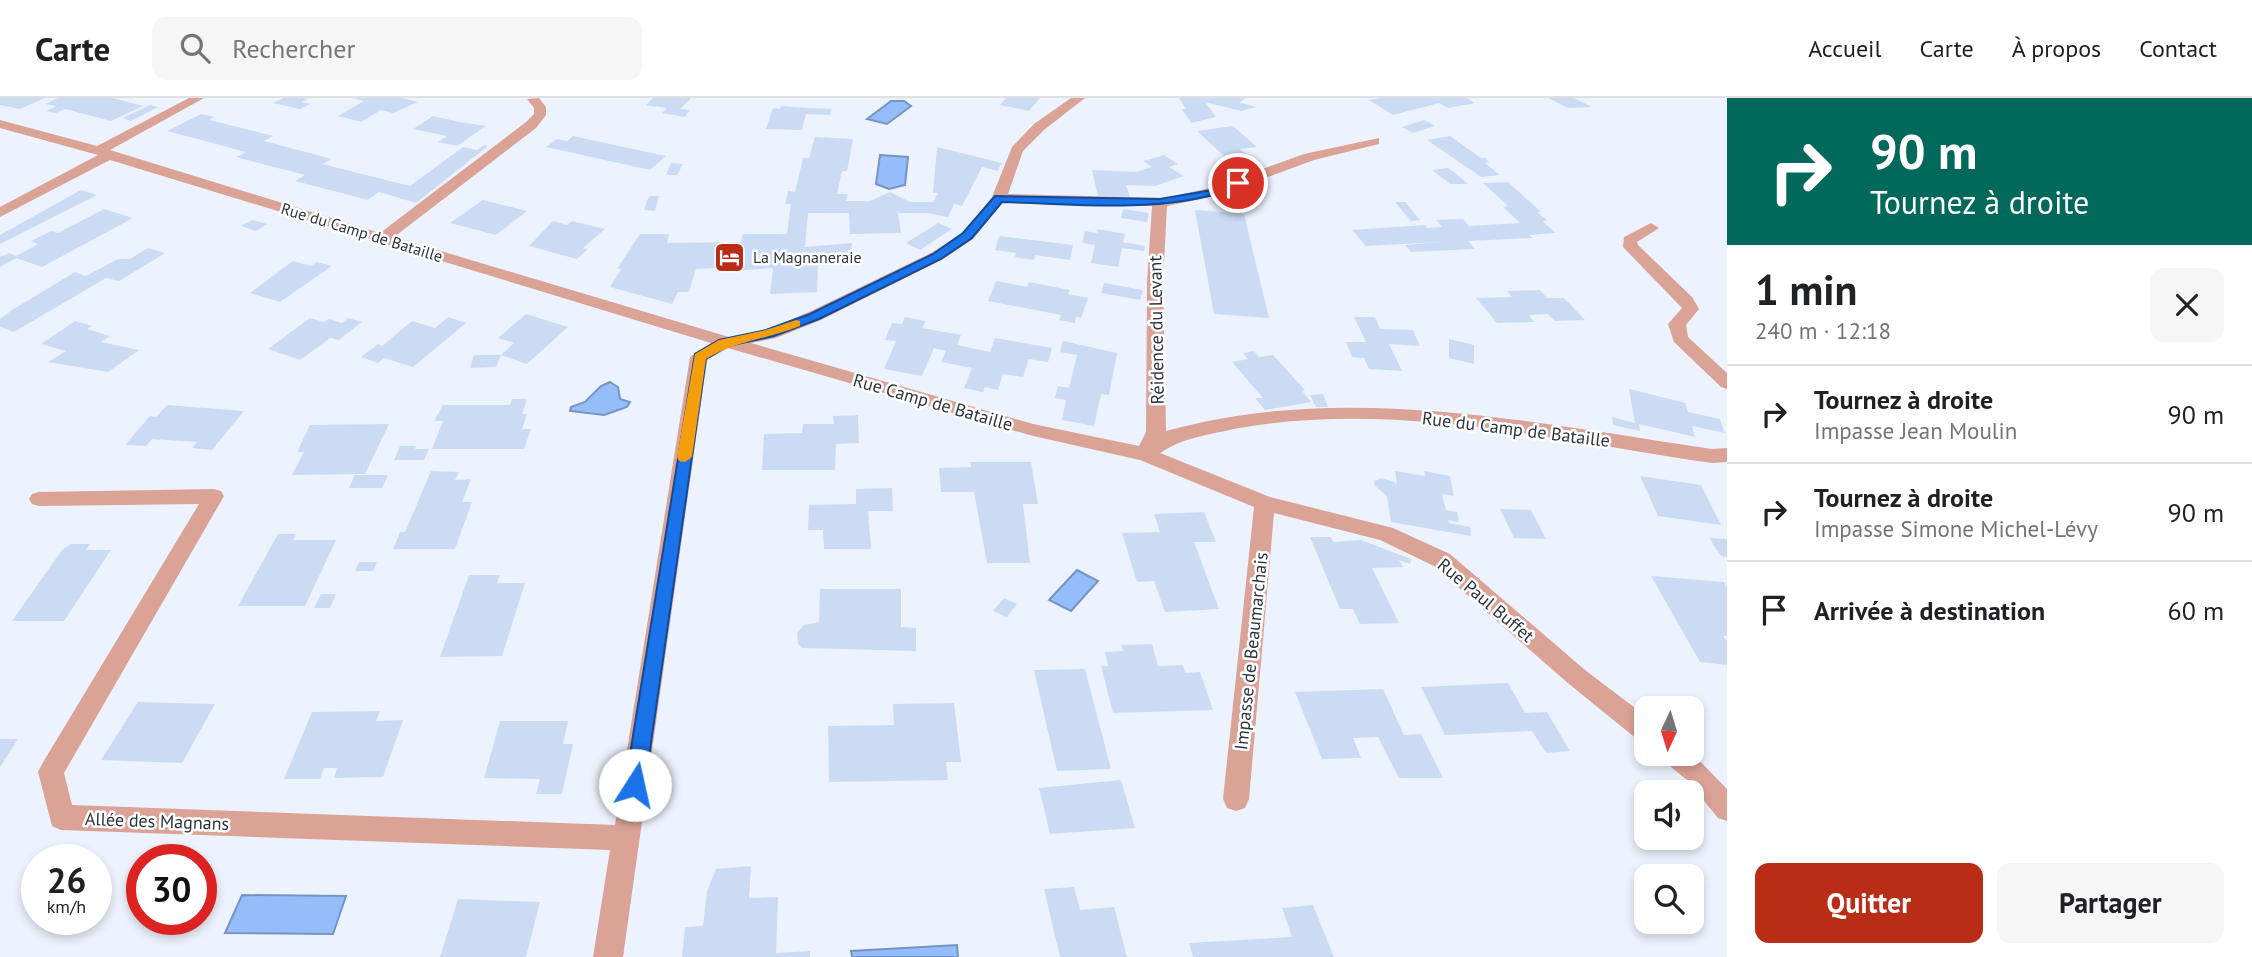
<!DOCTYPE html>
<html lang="fr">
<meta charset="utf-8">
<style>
:root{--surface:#fff;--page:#f6f6f6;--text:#202124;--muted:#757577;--line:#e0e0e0;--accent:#b92d17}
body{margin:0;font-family:"PT Sans",sans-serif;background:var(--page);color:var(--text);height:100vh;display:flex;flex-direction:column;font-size:26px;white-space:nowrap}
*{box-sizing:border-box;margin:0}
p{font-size:23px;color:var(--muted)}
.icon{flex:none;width:38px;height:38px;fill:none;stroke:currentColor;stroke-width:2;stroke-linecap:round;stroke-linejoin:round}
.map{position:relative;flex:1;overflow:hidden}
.details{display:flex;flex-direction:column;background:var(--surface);width:525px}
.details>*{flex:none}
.banner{background:#00695c;color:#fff;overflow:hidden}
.needle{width:46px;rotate:184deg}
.buttons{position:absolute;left:1634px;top:598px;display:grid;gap:14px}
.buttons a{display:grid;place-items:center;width:70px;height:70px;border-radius:14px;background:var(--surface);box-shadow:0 4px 10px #0003;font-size:35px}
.speed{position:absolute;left:21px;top:746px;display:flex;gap:14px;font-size:35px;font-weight:700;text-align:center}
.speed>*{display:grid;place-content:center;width:91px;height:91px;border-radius:50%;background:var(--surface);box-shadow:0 4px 10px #0003;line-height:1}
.speed small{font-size:18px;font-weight:400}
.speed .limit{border:10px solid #d22;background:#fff;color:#111}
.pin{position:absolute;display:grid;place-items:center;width:60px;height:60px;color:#fff;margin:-30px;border:4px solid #fff;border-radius:50%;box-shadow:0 2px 7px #0007}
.me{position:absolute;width:77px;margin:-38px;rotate:10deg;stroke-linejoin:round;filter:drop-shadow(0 0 5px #0008)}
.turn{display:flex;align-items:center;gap:24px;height:147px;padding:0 28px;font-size:32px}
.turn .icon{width:91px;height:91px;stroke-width:2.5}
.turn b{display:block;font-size:49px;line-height:60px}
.round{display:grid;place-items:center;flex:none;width:74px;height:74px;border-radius:14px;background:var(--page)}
.overview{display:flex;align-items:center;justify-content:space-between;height:119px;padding:0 28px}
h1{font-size:42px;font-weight:800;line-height:52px}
.button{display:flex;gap:14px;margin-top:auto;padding:14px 28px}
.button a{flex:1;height:80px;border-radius:14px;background:var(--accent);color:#fff;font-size:28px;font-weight:800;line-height:80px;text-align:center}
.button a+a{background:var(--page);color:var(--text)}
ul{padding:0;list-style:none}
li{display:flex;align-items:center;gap:21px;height:98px;padding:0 28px;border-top:2px solid var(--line)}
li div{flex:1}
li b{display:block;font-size:26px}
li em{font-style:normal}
header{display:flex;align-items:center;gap:42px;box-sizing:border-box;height:98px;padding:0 35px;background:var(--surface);border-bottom:2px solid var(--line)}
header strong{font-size:33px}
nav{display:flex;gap:38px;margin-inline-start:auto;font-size:24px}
.search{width:490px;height:63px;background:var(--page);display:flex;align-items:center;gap:18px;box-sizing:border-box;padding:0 24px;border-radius:14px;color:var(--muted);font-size:26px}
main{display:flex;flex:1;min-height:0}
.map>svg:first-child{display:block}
.water{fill:#95bdfa;stroke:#7694c2;stroke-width:2}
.building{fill:#cbdbf4}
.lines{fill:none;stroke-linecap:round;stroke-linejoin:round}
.street{fill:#dba296;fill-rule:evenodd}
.route{fill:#1a73e8;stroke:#114b97;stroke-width:2}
.slow{fill:#f59e0b}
.labels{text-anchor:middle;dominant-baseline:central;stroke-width:5;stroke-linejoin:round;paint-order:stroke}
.far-street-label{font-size:16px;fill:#2d343e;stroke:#fff}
.far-poi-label{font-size:16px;fill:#2d343e;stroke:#fff;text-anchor:start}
.street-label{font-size:18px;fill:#2d343e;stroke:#fff}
</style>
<header>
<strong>Carte</strong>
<div class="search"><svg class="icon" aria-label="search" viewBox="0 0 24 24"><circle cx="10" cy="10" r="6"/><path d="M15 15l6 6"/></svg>Rechercher</div>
<nav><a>Accueil</a><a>Carte</a><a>À propos</a><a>Contact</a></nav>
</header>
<main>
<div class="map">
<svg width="1727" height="859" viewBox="0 0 1727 859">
<rect width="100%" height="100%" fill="#edf3fe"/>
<path class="water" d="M891,3h13l7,5 -24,18 -20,-5z
M880,57l28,2 -3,28 -16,4 -13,-5z
M610,284l8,5 2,12 10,3 -3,5 -23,8 -34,-4 1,-4 14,-5 16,-16z
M1077,472l21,11 -27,30 -22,-11z
M242,797l104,1 -13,38 -108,-1z
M957,847l1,12h-106l-1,-6z"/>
<path class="building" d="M0,0h45l-25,11 -20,-4z
M58,0h55l30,8 -32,15 -46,-12 -9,4 -10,-2 10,-5 -11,-2z
M283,0h26l-7,4 8,2 -10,5 -27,-6z
M354,0h48l16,4 -25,11 -12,-3 -20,12 -23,-6 26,-15z
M653,0h38l-11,11 10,1 -5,7 -23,-4 5,-5 -21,-3z
M1006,0h34l-11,13 -29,-6z
M1179,0h67l-7,4 17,5 -15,4 -36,-9 11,15 -25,6 -9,-14h4z
M1380,0h87l8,5 -27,5 -9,-5 -46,12 -24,-15z
M1548,0h26l18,9 -24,1z
M150,7l8,2 -27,14 -9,-3z
M781,8l27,2 24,1 -2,6 -24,-1 -4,16 -36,-1 7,-21 7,1z
M201,16l13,3 -5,3 64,16 -9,5 68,18 -10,5 88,22 53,-39 14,3 7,-5 4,1 -72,57 -37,-11 -11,8 -73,-19 10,-6 -69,-18 10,-5 -79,-21z
M433,18l27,6 26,4 -29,20 -19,-4 9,-6 -34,-7z
M1424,22l11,6 -22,7 -11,-6z
M1233,28l24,21 -17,2 6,5 -21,3 -28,-26z
M573,38l46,10 47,10 -16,14 -104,-23 11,-8 10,2z
M1450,38l31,22h4l5,4 -5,1 15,12 -19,2 -54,-37z
M815,39l38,2 -6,32h-5l-5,23h11l-2,7h24l20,-9 20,10h23l5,-9h-5l4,-46 65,16 -5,8 -15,-4 -20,39 -8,-2 -6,13 -21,-4h-29l3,20 -51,1 -1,-21h-41l-3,34 47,-4 -3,21 -31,2 -1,26 -47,2 3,-26 -55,4 -2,-4 -20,1 -7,23h-11l-6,12 -62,-17 11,-18h-4l23,-35h29l-2,9 74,-1 2,-8h44l4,-30h-6l3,-13 7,1 8,-34h6z
M1164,57l14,9 -9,3 15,9 -29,10 -29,-1 4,12 -32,-1 -6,-26 44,2 16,-5 -9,-6z
M671,65l12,1 -6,11h-11z
M1448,70l7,5 13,11h-18l-18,-14z
M1508,84l33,30h-4l11,9h-6l14,12 -27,2 4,3 -65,3 7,8 -64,3 -6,-7 35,-3 -74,4 -14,-16 73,-5 3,3 14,-1 -6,-7 27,-1 6,7 51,-3 -17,-16 5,-1 -25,-23z
M81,92l16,5 -97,49v-9z
M649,98h10l-4,15 -11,-1z
M483,102l44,11 -31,24 -46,-12z
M1395,104h10l15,18 -9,1z
M104,111l29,9 -91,49 -26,-9 -16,9v-10l9,-4 7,3 22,-12 -7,-3 20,-10 7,2z
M1123,111l26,4 -2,9 -26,-4z
M1195,112l49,4 25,104 -55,-4z
M252,122l15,4 -11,7 -15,-5z
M553,123l14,4 5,-4 33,8 -22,19 5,1 -11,10 -48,-13z
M938,125l14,6 -32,21 -14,-7z
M1098,131l27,5 -2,8 22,4 -1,5 -22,-3 -4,19 -27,-4 4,-18 -13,-2 3,-12 12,2z
M999,138l74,9 -3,15 -35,-5 -1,5 -19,-3 1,-4 -21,-3z
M148,150l17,5 -46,28 -13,-3 -92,54 -14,-5v-8l12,-9 63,-38 11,4 32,-17h12z
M293,163l18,5 6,-4 15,4 -52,36 -30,-9z
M996,183l31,6 2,-5 41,8 -2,4 20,4 -7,20 -5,-1 -1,6 -16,-3 2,-5 -73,-14z
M1104,185l39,7 -3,10 -39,-7z
M1540,192l7,8h17l21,22 -30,1 -7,-7 -19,1 5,7 -37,1 -21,-25 36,-1 -5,-6z
M526,216l42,13 -41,37 -26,-9 -5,12 -26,1 4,-13h27l13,-12 -16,-5z
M448,219l18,6 -53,44 -29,-9 -6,5 -17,-6 17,-13 4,2 30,-25 23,7z
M905,219l21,4 -4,7 39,7 -4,10 33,7 5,-14 57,10 -4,14 -19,-3 -6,18 -20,-3 -5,16 -13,-3 -2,5 -19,-4 8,-20 -31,-6 5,-11 -12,-3 -12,28 -38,-7 12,-28 -11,-1 7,-17 10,1z
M1354,219h21l5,12 33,1 7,16 -31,-2 13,27 -33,-2 -5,-11 -12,-1 -6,-15h20z
M310,220l14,4 5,-3 13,4 6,-5 14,4 -23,18 -9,-2 -30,22 -32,-11z
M75,223l17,5 -5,3 23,7 -9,6 38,8 -31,22 -60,-10 18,-11 -25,-7z
M1449,241l25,6v19l-25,-6z
M1063,243l54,12 -8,42 -8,-1 -7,32 -32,-6 4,-20 -11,-2 3,-12 11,2 8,-33 -17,-3z
M1254,253l5,6 14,-2 32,35 -3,1 9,11 -46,8 -10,-12h8l-31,-36 16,-3 -5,-6z
M1629,291l56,14 3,9 32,7 5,14 -33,-7 3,11 -56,-13 1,7 -27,-6 -1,-8 23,6z
M1323,296l5,13h-12l-6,-12z
M512,301h15l-5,15h5l-5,15h9l-7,20h-92l11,-28h-9l9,-16h67z
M167,307l77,6 -32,39 -20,-2 5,-6 -45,-3 -6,7 -21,-1 25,-29 6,1z
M858,317l1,28 -23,1 -1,26h-73l2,-36 38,-1 1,-9h31l-1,-8z
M389,326l-24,50 -73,1 12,-23h-7l13,-27z
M400,348h16l-1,3h14l-5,11h-30z
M970,364h61l7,42h-15l7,59h-43l-13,-71h-33l-2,-24 32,-1z
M431,373l28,1 -4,8 16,-1 -9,23h10l-17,47h-62l7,-17h5z
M1395,373l30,5 -1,-5 26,5 4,20 -12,-2 4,16 11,2 2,10 -11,-2 1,3 21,4 1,9 -80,-14 -4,-26 -13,-11v-4l8,-3 15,5z
M355,377h33l-6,13h-33z
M1640,378l61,9 20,40 -63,-9z
M892,390l1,23h-25l3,38h-47l-1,-19h-15l1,-25 47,-1v-15z
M1500,411l31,1 15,29 -32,-1z
M1204,414l12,30h-22l25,67 -54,3 -11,-31 -17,1 -15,-49 38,-1 -6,-18z
M278,436h18l-3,6h43l-31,66h-67z
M1310,439h21l2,5 28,-2 50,19 -1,5 -11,-4 4,7 -31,1 27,55 -39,1 -7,-15h-13z
M1709,440l18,1v18l-6,-1z
M71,446h19l-4,6h25l-47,71h-52l50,-71z
M359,464h18l-4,9h-18z
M469,477h31l-3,8h28l-23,73 -62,1z
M1651,478l73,6 3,5v49h-4l4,5v24l-27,-3z
M820,491h81v38l15,1v23l-113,-3 -5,-4 -1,-11 7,-8 15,-3z
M321,496h15l-6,14h-16z
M1004,500l13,6 -10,13 -14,-6z
M1152,546l6,22 25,-1 2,8 15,-1 13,38 -100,3 -12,-47h7l-3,-14 18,-1 -2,-6z
M1085,571l26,100 -54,2 -23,-101z
M1508,585l17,30 22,-1 23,39 -24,2 -14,-22 -87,4 -24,-48z
M1383,591l21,46 17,-1 22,44h-44l-21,-41 -25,1 8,20 -39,1 -27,-67z
M138,604l77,2 -33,59 -81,-3z
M954,605l7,59h-15l2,18 -119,2 -1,-56 66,-1 -1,-21z
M380,613l-4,10 27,-1 -20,57 -49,1 3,-10h-13l-4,11h-36l28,-67z
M500,623h68l-5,23h10l-11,50h-26l4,-15 -56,-1z
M0,641h18l-18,28z
M1121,682l14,48 -85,6 -11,-46z
M751,768l-2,32 29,-1 -2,56 34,-2v6h-128l3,-30 18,-1 4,-35 9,-22z
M1074,789l6,23 34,-3 13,50h-67l-16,-68z
M458,801l82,3 -14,55h-86z
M1313,807l21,52h-141l-4,-14 103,-6 -10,-29z"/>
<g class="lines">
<path class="street" d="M189,0h15l-94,52 270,83 146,-111 8,-8v-6l-7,-9 12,-1 7,9v8l-10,13 -142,109 335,100 37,-7 43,-18 122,-59 32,-20 29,-36 20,-50 22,-23 37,-26h14l-41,32 -21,21 -15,43 157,4 45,-10 94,-34 75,-16v6l-65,16 -95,35 -52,11 -4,77 3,148c179,-50 366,-8 546,18l15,-1v14l-15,1c-157,-23 -330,-65 -487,-32 -24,5 -44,8 -65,22l110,44 123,31 57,26 135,116 62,47v26l-9,-3 -69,-56 -135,-118 -54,-26 -106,-27 -25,286 -4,9 -9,3 -9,-3 -4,-9 31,-292 -114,-47 -107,-24 -305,-88 -21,12 -84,597h-30l17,-107 -549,-20 -9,-4 -14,-54 4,-8 157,-260 -160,2 -7,-2 -3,-5 3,-5 7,-2 175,-3 7,2 3,5 -160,277 8,32 543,20 75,-468 21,-14 -601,-183 -110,57v-10l98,-52 -98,-27v-8l97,26zM1003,104l149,4 -5,77 -1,149 -7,14 -106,-22 -282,-81 25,-5 45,-18 122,-61 30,-20z
M1651,125l8,5 -22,14 1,3 54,52 7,12 -13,16 2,12 39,36v16l-6,-2 -47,-45 -6,-18 14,-16 -59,-61 1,-10z
M1692,655l35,36v32l-9,-3 -31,-38 -22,-18 -4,-8z"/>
</g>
<path class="route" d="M1238,82l4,1v5c-77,29 -160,18 -240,16l-30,36 -31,21 -122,60 -45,17 -46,10 -22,13 -61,426 -3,6 -7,3 -7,-3 -3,-6 70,-431 24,-14 47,-10 44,-16 123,-60 30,-21 32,-37 165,3 52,-9z"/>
<path class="slow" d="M796,222l4,1v5c-32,13 -65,15 -94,33l-14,98 -7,5 -6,-1 -2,-4 18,-103 24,-14 47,-10z"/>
<defs>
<symbol id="hotel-square" viewBox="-11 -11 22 22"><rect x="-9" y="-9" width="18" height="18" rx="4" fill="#b92d17" stroke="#fff"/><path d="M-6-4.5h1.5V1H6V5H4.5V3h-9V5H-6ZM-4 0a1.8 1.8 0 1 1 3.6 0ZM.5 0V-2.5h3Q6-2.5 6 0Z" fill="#fff"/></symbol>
</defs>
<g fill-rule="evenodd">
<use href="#hotel-square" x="712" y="142" width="35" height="35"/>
</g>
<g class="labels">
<g class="far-street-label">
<text transform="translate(362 134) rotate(17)">Rue du Camp de Bataille</text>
</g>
<g class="far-poi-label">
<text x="753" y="159">La Magnaneraie</text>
</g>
<g class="street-label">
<text transform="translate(1156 232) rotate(-91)">Réidence du Levant</text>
<text transform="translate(933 304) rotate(16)">Rue Camp de Bataille</text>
<text transform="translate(1516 331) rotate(7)">Rue du Camp de Bataille</text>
<text transform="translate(1486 502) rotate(40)">Rue Paul Buffet</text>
<text transform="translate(1251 553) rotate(-84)">Impasse de Beaumarchais</text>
<text transform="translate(157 723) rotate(2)">Allée des Magnans</text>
</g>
</g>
</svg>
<div class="buttons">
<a><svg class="needle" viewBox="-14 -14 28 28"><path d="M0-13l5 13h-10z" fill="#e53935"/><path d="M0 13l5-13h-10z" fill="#757577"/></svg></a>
<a><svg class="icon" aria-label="sound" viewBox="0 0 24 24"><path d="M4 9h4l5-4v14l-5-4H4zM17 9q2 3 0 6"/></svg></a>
<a><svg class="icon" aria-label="search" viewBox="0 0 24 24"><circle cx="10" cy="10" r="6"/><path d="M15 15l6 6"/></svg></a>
</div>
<div class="speed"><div>26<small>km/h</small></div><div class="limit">30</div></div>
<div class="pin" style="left:1238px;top:85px;background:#d93025"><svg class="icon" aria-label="arrive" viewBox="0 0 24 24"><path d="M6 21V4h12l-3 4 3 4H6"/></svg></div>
<svg class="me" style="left:635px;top:687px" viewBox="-20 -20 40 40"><circle r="19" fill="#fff"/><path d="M0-13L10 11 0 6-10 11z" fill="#1a73e8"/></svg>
</div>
<section class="details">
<div class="banner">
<div class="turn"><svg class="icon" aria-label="right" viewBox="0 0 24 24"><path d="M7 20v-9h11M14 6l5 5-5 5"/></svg><div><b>90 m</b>Tournez à droite</div></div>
</div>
<div class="overview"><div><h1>1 min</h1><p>240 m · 12:18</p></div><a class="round"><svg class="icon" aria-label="close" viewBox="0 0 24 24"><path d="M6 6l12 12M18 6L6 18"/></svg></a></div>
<ul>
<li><svg class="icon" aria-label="right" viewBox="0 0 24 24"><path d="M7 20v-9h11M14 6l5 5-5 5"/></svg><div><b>Tournez à droite</b><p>Impasse Jean Moulin</p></div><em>90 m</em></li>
<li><svg class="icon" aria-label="right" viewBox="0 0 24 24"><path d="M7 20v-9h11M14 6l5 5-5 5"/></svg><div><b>Tournez à droite</b><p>Impasse Simone Michel-Lévy</p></div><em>90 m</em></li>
<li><svg class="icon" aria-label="arrive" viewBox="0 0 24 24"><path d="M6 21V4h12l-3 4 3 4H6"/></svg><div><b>Arrivée à destination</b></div><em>60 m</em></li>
</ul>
<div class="button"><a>Quitter</a><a>Partager</a></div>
</section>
</main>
